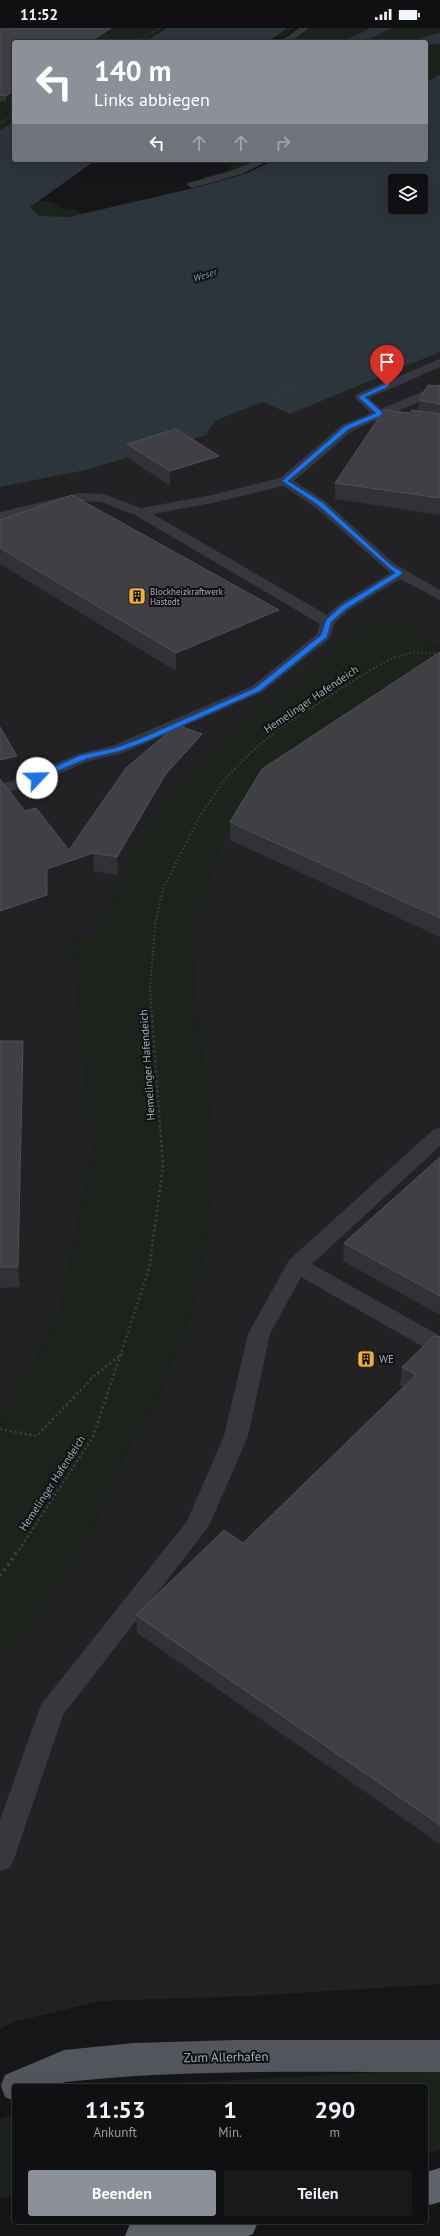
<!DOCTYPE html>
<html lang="de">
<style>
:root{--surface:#101012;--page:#19191b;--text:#f1f3f6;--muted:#9c9d9f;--line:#303032;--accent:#8c9099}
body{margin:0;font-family:"PT Sans",sans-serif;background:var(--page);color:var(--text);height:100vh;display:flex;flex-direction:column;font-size:15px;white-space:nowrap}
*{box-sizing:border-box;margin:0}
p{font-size:13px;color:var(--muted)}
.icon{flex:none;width:22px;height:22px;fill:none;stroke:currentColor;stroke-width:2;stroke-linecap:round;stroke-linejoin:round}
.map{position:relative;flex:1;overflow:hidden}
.side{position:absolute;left:12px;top:2056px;width:416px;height:140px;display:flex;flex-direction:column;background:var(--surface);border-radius:4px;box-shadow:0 4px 16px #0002,0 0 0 1px var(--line)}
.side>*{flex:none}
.guide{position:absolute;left:12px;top:12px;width:416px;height:122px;border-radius:4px;box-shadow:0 4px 16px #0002,0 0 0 1px var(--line);background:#8c9099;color:#fff;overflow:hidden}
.fabs{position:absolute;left:388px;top:146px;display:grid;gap:8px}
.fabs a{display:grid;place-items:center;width:40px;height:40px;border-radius:4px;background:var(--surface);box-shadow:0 4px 16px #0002,0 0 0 1px var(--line);font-size:20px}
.pin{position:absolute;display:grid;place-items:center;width:34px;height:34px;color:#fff;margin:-41px -17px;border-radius:50% 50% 50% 0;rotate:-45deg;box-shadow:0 0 4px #0007}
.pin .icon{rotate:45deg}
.me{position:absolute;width:44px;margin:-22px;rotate:66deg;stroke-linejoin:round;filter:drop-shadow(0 0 3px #0008)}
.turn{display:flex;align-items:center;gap:14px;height:84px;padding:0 16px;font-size:18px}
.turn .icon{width:52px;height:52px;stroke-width:2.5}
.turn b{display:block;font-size:28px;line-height:34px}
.lanes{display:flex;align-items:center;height:38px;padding:0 16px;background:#0003;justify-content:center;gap:20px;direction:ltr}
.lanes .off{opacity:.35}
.eta{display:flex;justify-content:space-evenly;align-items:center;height:68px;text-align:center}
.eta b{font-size:24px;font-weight:800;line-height:28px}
.primary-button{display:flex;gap:8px;margin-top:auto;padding:8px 16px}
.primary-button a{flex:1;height:46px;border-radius:4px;background:var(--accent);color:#fff;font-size:16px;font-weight:800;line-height:46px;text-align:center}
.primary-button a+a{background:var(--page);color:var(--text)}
.status{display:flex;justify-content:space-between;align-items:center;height:28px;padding:0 20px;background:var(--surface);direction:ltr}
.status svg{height:11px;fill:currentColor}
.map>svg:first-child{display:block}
.built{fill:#222225}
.green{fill:#1c231d}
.water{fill:#2c353c;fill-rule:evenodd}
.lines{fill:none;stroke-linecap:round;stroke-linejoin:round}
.path-far3{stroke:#3d3f44;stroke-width:1.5;stroke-dasharray:1 1.5;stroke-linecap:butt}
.path-far2{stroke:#3d3f44;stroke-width:2;stroke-dasharray:1.5 2.5;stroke-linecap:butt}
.path-far1{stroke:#3d3f44;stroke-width:2.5;stroke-dasharray:2 3;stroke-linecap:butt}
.path{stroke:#3d3f44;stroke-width:3.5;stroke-dasharray:2.5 4;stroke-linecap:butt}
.lane{fill:#37383d;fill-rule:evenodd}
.primary{fill:#53555c;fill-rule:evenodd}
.highway{fill:#63666e;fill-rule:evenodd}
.wall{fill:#323236}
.shaded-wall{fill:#212124}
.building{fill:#3f3f44;stroke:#4f5156}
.route{fill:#1a73e8;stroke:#114b97}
.labels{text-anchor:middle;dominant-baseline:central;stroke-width:4;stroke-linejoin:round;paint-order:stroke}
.far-poi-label{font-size:9px;fill:#a8adb8;stroke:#111113;text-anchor:start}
.far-water-label{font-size:10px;font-style:italic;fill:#7f9bb3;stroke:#111113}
.street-label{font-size:11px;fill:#a8adb8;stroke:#111113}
.poi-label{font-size:11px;fill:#a8adb8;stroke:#111113;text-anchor:start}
.near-street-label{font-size:13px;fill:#a8adb8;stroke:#111113}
</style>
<div class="status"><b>11:52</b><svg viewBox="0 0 49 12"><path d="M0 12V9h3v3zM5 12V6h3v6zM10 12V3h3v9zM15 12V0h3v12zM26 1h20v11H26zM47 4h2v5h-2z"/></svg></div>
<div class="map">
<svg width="440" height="2208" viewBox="0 0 440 2208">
<rect width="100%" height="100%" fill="#161618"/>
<path class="built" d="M440,324v295l-16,-7 -300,232 -24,65 -28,2 21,211 -34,166 -59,108v-937l86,-17 91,-26 38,-23 48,-19 27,11z
M428,630l12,5v1321l-190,12 -150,5 -86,21 -14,7v-375l5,1 62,-88 29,-47 45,-101 12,-9 38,-96 12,-57 11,-77 -1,-47 -19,-146 5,-81 25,-69 30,-58 47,-38z"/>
<path class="green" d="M0,0h167l-23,14h-130v80l-14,8z
M288,0h8l-13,9 8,1 14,-10h135v46l-14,9v-41h-136l3,-2 -17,-4z
M238,132h19l-24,11 -27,8 -3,-2 21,-5z
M37,173l15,1 13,8 7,-2 12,6c-16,4 -44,11 -54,-7z
M398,590l25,17 1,5 16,7v16l-12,-5 -127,83 -47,38 -30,58 -25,69 -5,81 19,146 1,47 -11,77 -12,57 -38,96 -12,9 -45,101 -29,47 -62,89 -5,-2v-230l59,-108 34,-166 -21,-211 28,-3 24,-64 41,-74 51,-52 144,-115z
M440,2041v81l-14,4v-68h-300z
M14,2085v84l-14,1v-79z"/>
<path class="water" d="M167,0h121l-21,14h-123z
M371,0h20l-27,14h-22z
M440,5v11l-14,1v-3h-20z
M440,46v278l-150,62 -27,-12 -48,19 -9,14 -120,35 -86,17v-357l14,-8v38h82l-66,47 9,9 30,1 129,-30 47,-13 30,-14h151v-77zM395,153h26v26h-26z"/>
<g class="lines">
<path class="path-far3" d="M137,14l23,-14
M0,95l14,-8
M263,374l35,-17"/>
<path class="path-far2" d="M152,988l-2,-25 5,-66 8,-36 37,-73 25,-37 25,-26 31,-26 91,-58 21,-11 21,-6 26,2"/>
<path class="path-far1" d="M0,1401l37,7 57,-60 28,-22
M19,1522l74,-113 56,-168 14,-103 -11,-151"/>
<path class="path" d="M0,1548l19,-27"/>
<path class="lane" d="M299,0h10l-19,14h-10z
M257,132h13l-28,14 -50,14 -5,-3 1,-2 46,-13z
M440,331v8l-71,31 12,11 59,-25v9l-47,20 47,8v8l-59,-11 -29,13 -58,50 31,20 70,63 45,26v10l-40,-21 -51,31 -14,13 -6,16 -67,53 -139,61 -34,8 -58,25 -31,8v-10l19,-5 59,-25 34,-8 140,-60 65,-52 3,-10 -185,-109 -34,-13 -21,-1 -80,19v-8l80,-19 23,1 38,14 71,-13 68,-17 62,-53 29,-12 -14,-13 -2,-3 2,-3zM283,458l32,21 75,66 -51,31 -12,11 -174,-101 59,-11z
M440,1100v18l-128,118 128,72v18l-8,-2 -131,-75 -31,57 -22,102 -39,90 -146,189 -49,144 -4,9 -10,3v-51l39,-110 4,-8 144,-181 37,-85 24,-102 41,-74 144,-130z"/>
<path class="primary" d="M234,2012h206v32c-125,0 -250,-3 -375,10l-10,4h-41v15l-9,-4 -4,-11 4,-11 59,-25 70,-7z"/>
<path class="highway" d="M440,2140v34l-14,4v-34z
M134,2194h124l-5,12 -5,2h-123l5,-12z"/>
</g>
<path class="wall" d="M0,0h120l-114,74 -6,-1z
M440,358v129l-105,-16v-16l75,-70 8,-3 1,-10z
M127,416l92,27 -49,15 -42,-28z
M0,492l278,108 -102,43 -176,-107z
M440,624v285l-210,-97v-18z
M202,706v17l-37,41 -47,83 -24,-4 -46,16v26l-23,-102 44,39z
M0,1013h23l1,19 -4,227 -20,1z
M440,1129v158l-97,-54 1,-18z
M440,1309v507l-303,-211 -1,-18 107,-72 160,-156 -3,-2 2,-18z"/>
<path class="shaded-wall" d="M111,0h9l-22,14h-8z
M14,62v6l-8,6v-6z
M219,428v15l-49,15v-15z
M279,582l-1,18 -102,43v-18z
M202,706v17l-37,41 -47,83 -1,-18 48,-82z
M17,728l1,18 -18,3v-17z
M93,825l1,18 -46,16v26l-48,17v-19l47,-42z
M23,1013l1,19 -4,227 -2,-20z"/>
<path class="building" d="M0,0h111l-21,14h-76v48l-8,6 -6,-1z
M428,357l12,1v18l-21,-4z
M384,382l26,3 2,-3 28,4v84l-105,-15z
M176,401l43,27 -49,15 -43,-27z
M72,467l207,115 -103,43 -176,-105v-28z
M440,624v266l-210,-96 32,-53z
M177,697l25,9 -37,41 -48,82 -24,-4 -46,16v26l-47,16v-132l25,32 11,-3 33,42 57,-82z
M0,699l17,29 -17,4z
M0,1013h23l-5,226h-18z
M440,1129v139l-96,-53z
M434,1308l6,1v488l-304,-210 88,-85 19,13 173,-168 -14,-8z"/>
<path class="route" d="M385,356l5,2 -25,11 17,15v3l-33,14 -61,52 35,22 69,63 10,6v2l-56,35 -15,13 -4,15 -67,54 -113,50 -27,10 -34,8 -47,20h-5v-3l47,-21 34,-7 27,-10 113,-50 66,-53 5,-15 15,-14 54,-33 -77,-68 -36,-24 63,-55 31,-13 -18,-16z"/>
<defs>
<symbol id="building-square" viewBox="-11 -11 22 22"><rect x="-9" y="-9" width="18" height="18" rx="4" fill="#f2b134" stroke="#111113"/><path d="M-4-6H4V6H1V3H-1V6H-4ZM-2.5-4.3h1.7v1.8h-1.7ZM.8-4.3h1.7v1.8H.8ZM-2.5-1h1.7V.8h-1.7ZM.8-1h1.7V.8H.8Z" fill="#111"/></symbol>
</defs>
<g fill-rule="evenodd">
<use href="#building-square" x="127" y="558" width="20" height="20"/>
<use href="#building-square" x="356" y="1321" width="20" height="20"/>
</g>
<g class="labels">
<g class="far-poi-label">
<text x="150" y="563">Blockheizkraftwerk<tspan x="150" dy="10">Hastedt</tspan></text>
</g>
<g class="far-water-label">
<text transform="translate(205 247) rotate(-18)">Weser</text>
</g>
<g class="street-label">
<text transform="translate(311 671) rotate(-34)">Hemelinger Hafendeich</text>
<text transform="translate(147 1037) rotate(-94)">Hemelinger Hafendeich</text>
<text transform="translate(52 1455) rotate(-57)">Hemelinger Hafendeich</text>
</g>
<g class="poi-label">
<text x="379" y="1331">WE</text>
</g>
<g class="near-street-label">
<text transform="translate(226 2029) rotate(-1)">Zum Allerhafen</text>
</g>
</g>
</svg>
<div class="fabs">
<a><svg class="icon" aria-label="layers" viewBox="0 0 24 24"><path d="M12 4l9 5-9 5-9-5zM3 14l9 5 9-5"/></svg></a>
</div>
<div class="pin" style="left:387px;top:358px;background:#d93025"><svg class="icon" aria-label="arrive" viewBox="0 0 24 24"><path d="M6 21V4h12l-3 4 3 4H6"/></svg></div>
<svg class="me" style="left:37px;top:750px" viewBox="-20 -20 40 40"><circle r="19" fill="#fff"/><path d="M0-13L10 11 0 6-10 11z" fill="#1a73e8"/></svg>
<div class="guide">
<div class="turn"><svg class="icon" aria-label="left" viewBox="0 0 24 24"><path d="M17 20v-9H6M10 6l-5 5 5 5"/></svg><div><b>140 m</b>Links abbiegen</div></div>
<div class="lanes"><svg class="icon" aria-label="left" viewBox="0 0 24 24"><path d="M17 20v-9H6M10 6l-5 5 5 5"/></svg><svg class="icon off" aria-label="ahead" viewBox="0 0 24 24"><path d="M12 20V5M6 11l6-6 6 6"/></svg><svg class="icon off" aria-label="ahead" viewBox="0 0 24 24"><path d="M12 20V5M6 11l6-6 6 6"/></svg><svg class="icon off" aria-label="right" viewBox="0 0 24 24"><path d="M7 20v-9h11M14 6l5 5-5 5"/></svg></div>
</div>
<section class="side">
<div class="eta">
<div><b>11:53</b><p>Ankunft</p></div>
<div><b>1</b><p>Min.</p></div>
<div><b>290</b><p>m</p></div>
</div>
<div class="primary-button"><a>Beenden</a><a>Teilen</a></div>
</section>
</div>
